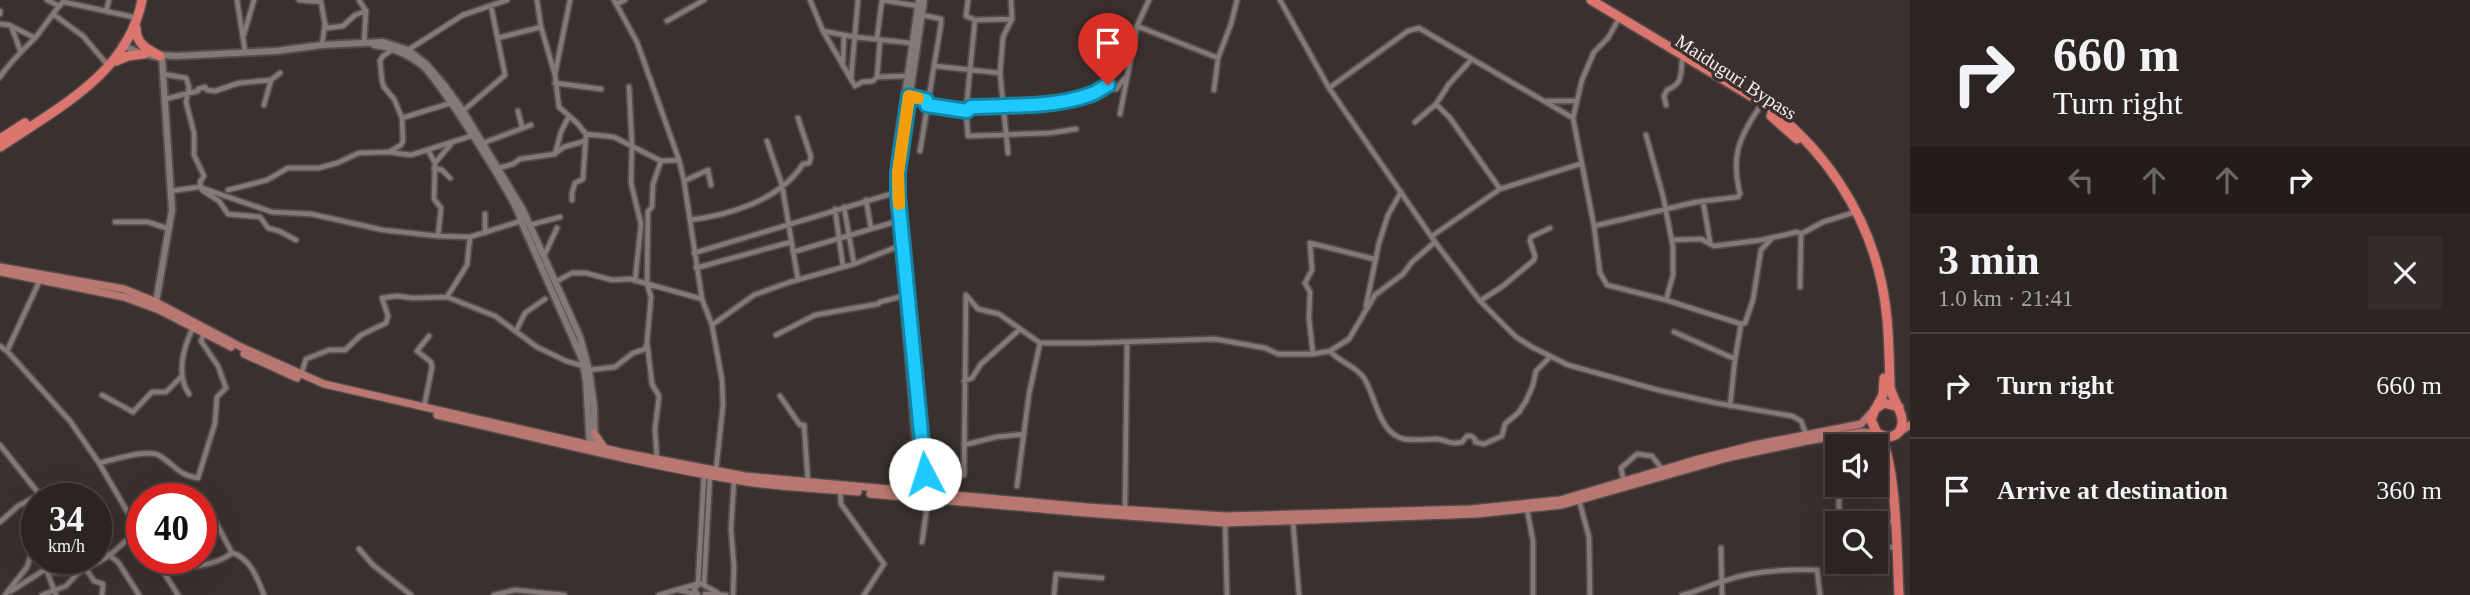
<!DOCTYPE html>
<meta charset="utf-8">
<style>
:root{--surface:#2c2422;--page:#342c2a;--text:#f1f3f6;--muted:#a6a4a5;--line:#484140}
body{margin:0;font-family:"Times New Roman",serif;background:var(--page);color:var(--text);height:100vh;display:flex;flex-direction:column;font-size:26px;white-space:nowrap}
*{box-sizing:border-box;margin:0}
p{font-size:23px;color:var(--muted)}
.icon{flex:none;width:38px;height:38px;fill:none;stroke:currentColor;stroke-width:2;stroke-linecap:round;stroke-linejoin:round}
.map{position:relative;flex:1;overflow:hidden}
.details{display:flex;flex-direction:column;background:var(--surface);width:560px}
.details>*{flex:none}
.top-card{background:#2c2422;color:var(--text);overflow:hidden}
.controls{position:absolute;left:1825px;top:434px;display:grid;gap:14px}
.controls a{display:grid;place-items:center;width:63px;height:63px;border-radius:0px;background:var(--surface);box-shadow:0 7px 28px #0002,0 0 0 2px var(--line);font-size:35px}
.speed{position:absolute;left:21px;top:483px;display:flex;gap:14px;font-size:35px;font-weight:700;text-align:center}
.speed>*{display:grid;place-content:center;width:91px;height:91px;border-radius:50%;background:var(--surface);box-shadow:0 7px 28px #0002,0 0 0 2px var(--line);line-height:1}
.speed small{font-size:18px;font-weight:400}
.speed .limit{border:10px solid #d22;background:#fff;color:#111}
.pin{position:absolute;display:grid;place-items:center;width:60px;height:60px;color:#fff;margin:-72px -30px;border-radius:50% 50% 50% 0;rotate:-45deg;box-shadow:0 0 7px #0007}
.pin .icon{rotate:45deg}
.me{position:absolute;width:77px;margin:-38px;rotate:355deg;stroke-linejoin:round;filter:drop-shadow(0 0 5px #0008)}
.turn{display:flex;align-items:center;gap:24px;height:147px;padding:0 28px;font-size:32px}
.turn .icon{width:91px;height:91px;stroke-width:2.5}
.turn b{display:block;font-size:49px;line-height:60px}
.lanes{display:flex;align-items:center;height:66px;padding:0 28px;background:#0003;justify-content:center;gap:35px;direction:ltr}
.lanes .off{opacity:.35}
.round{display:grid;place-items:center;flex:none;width:74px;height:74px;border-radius:0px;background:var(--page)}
.summary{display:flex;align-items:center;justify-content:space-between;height:119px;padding:0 28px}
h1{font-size:42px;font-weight:700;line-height:52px}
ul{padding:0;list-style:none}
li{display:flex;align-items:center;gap:21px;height:105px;padding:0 28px;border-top:2px solid var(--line)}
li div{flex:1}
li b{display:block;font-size:26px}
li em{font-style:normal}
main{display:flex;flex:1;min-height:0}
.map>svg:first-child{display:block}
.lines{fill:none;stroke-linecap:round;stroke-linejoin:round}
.street-casing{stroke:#554c4b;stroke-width:8}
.secondary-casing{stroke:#554c4b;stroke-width:10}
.primary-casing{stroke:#554c4b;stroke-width:10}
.highway-casing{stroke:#554c4b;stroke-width:12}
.street{stroke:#857978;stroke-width:4.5}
.secondary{stroke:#857978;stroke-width:6}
.primary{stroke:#b97771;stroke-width:7}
.highway{stroke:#dc756d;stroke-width:9}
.route-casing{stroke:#1483a4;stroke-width:18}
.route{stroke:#1ec9fd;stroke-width:12}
.slow{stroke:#f59e0b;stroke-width:12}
.labels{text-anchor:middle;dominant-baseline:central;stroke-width:7;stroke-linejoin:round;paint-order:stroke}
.street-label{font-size:19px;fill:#f8f1f0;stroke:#3a302e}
</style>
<main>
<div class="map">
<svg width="1910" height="595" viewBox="0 0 1910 595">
<rect width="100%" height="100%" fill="#3a302e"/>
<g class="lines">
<defs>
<path id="street" d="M47,0l10,5
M237,0l8,51
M299,0l22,2 4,22 -3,21
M359,0l7,11 -2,31
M537,0l4,27 14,48 4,32 18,16 9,11 -3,45 -8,4 -3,10v7
M614,0l23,42 42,118 5,21 18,118 10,26 10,55 1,25 -7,65
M810,0l13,31 32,55 7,-4 11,-1 4,-4 29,-1
M882,0l36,6
M968,0l-2,16 9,4 -9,91 2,25 82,-3 26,-4
M1280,0l49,88 106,154 45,59 36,36 16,10 36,18 90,25 58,13 76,13 9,5 5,13
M64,2l69,15
M617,4l8,-4
M0,11v3
M106,11l3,-11
M53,14l30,22 23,27
M975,20l37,-1
M667,21l37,-21
M1617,22l-9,16 -14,14 -12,28 -9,38 21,108 6,47 7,12 59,15 75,24 -6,35 -5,47
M0,24l9,1 26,13
M326,25v3l17,-2 12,-11 11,-4
M1137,26l81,32
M12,28l8,22
M823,31l32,6 56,6
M244,34l10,-34
M498,38l43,-11
M408,50l55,-35 44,-15
M1472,59l-23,25 -13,20 14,14 50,71
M843,62l1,-27
M935,66l65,7
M163,74l23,4 3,9 -3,15 8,31v22l10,21 -4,6 2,8 17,11 9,13 32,3 8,11 11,3 17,9
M555,74l15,-74
M0,77c10,-15 21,-25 34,-38 11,-12 19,-28 31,-39
M877,77l3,-36 -3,-3 5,-38
M851,78l7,-78
M555,83l46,6
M629,87l3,58 -1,38 10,41 -6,57
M1329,88l79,-57 11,-3 154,90
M1214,90l4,-32 13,-34 6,-24
M909,96l17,4 1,5 39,6 5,-4 31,1 72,-9 17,-4 17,-10 8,4 9,-11
M165,99l33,-8v-2l7,-2 2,3 8,1 24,-8 32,-3 9,-7
M1548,101h27
M264,105l7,-25
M1666,105l-2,-9 3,-6c15,-6 14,-14 15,-29
M463,111l42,-36 -14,-69
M518,111l4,16
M1120,114l17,-88 12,-26
M402,118l49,-15
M1415,122l21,-18
M586,134l28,3 47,24
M1646,135l17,61 10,51v28l-7,25
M767,141l15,44 16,95
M483,143l48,-18
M428,150l7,13
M920,151l21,-127v-5l-19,-4
M389,152l12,-7 2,-4 -1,-23 -8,-19 -10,-12 -2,-6 -2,-20 3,-5 9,-6
M557,152l7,-5 21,-6
M1008,153l-8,-80 3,-36 9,-18 -1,-19
M555,154l6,-22 8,-16
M434,168l8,2 8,8
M499,168l14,-4 7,-5 35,-5
M684,181l24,-11 3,15
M228,190l39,-10 21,-12h31l18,-5 22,-10 29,-1 23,3 60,-19
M171,191l28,-4 73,25 39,2 72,16 55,6 32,1 51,-16
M866,200l5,28
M1703,201l7,41
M844,207l10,57
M835,209l8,58
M485,214v19
M690,220c40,-5 90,-20 113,-56l6,-1 2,-6 -13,-39
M115,222h33l21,7
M530,225l30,-8
M1594,226l102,-24 42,-5 2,-3c-9,-37 -2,-55 19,-86
M438,236l3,-28 -7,-9 1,-36 16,-19
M1432,236l68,-47 80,-25
M1672,240l29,-1 13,7 48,-6 35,-8 4,2 22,-12 29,-9
M793,252l105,-31
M694,253l200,-60
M544,256l13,-28
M696,268l95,-26
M555,282l17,-9h14l26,7 18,-1 72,20
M1800,287l1,-53
M447,297l20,-32 3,-28
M1480,301l23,-15 31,-26 1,-4 -5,-15 1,-4 19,-9
M1366,306l13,-63 9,-28 13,-23
M1741,324l4,-1 8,-23 8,-50 11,-12
M712,325l42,-30 36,-13 64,-18 45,-18
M516,331l9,-18 20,-14
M1674,332l61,27
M776,335l39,-20 63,-11 2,-2 23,-6
M0,346l7,5 63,70 29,42 39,67 -29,26 -31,17 -12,13 -24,9
M7,351l33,-71
M1330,351c9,11 26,15 34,27 12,19 15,56 40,61 11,2 21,0 32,0 13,1 11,6 26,3l5,-6h4l4,3v3l9,2 18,-8 3,-12 14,-12 7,-11 7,-16 3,-14 14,-14
M1313,354l-4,-35 1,-27 -5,-9 7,-13 -2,-27 64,16
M589,370l26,-3 18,-14 12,-4 1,-3
M301,375l5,-16 23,-9h16l16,-15 25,-12 2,-7 -6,-18 15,-2 16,2 34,-1 48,19 42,31 29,14 17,5
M964,381l8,-3 9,-14 38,-34
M189,394c-13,-19 -6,-46 4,-66
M102,395l31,17 19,-20h14l16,-16
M780,396l20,29h4l4,56
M424,407l8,-40 -1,-5 -14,-11 12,-15
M1843,435l6,11h13
M0,445l43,54
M964,445l32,-8 28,-3
M657,459l-2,-30 4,-33 -7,-12 -5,-42 4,-45 -4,-13 1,-73 4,-4 1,-23 8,-23 18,-1
M99,463c15,-3 50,-15 61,-7 16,10 18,19 38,22l17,-55 2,-26 9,-9 -8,-22 -17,-25 3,-8
M964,475l2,-180 12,14 21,5 41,29h51l124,-4 50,9 13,6h35l17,-3 19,-12 26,-44 28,-21 9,-12 23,-20
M1624,482l-3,-14 16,-14 15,2 10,13
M1839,485v32l4,4h51
M1017,486l12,-92 11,-51
M840,490l1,14 43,60 -20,31
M1579,500l10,37 1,58
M1125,509l2,-167
M1527,509l6,32v54
M0,522l18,-16 23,-12
M1225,522l2,73
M1293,522l6,73
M922,542l6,-42
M96,545l22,17 21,33
M1721,548l1,47
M1876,548l20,-1
M359,549l14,16 38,30
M232,553c18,4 26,27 32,42
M38,558l8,11 10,26
M74,558l4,15
M161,568c23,0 53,-1 71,-15l-20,-38
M161,568l17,27
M86,569l8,12 9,3 -1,11
M47,572l30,1
M698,583l6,-108
M704,584l6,-108
M678,590l18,4
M11,591l35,-22 9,-11
M705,594l21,1
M5,595l22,-28 10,-30
M494,595l21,-5 49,5
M659,595l38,-11
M698,595l-4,-6 6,-6 18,10
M733,595l1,-28 -3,-38 3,-49
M1054,595l2,-21 46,4
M1682,595c15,-3 27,-10 42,-14 29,-11 63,-12 93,-11l3,25"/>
<path id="secondary" d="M924,0l-26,173v23l11,96 18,203
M122,45l18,8 18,4
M374,45c18,2 35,10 49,21 16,14 95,136 98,155l61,138 4,21 4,68
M156,55l21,1 99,-5 46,-6 61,-3 25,8 18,14 19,22 18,25 60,99 57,127 9,33 5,36 1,45
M895,206v-43l24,-163
M899,238l21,258
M156,302l16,-92 -10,-152"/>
<path id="primary" d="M0,267l124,22 32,13 85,45 83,37 301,69 120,23 342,31 138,9 246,-7 89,-9 135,-40 59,-15 107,-21 11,-12
M0,272l124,25 35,13 72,37
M244,354l53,24
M437,415c101,23 201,49 304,66 38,7 78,7 117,11
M1900,432l10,-7
M594,433l10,14
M925,474l5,11 7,7
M904,491l11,-6 4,-11
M870,494l216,19 139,10 251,-9 86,-9 169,-48 76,-16 55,-9 15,1"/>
<path id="highway" d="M1591,0l173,104c60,44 103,108 118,181 7,33 7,68 8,102 3,15 20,33 8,46 -7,6 -14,4 -21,0l-6,-13 4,-11 9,-6 15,4
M136,28c0,16 11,21 24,28
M116,61l12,-5 16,-2
M1771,116l26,23
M0,139l25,-16
M0,147c57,-39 128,-73 142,-147
M1876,408l7,-13 1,-17
M1879,435c18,24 18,125 20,160"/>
</defs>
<use href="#street" class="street-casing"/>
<use href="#secondary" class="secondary-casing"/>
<use href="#primary" class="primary-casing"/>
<use href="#highway" class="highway-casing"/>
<use href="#street" class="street"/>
<use href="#secondary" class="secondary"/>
<use href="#primary" class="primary"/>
<use href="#highway" class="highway"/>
</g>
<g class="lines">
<defs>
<path id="route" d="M925,474l-27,-278v-23l11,-77 17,4 1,5 40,6 4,-4c38,-2 81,1 118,-12 7,-2 13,-7 19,-10"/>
</defs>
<use href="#route" class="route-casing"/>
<use href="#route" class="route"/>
<path class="slow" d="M899,204l-1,-31 11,-77 9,2"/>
</g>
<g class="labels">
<g class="street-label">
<text transform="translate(1736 77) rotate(33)">Maiduguri Bypass</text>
</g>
</g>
</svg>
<div class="controls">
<a><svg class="icon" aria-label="sound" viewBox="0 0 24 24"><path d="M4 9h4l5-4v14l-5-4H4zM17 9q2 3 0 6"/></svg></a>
<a><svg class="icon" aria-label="search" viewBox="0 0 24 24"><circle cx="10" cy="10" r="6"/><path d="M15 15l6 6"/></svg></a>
</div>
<div class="speed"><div>34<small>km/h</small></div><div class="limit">40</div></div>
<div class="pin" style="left:1108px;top:85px;background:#d93025"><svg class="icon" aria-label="arrive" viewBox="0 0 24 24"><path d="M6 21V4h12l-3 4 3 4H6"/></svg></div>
<svg class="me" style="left:925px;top:474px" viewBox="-20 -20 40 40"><circle r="19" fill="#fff"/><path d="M0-13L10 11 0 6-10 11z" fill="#1ec9fd"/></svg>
</div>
<section class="details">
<div class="top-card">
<div class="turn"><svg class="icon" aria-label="right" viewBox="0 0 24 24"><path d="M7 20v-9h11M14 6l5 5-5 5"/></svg><div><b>660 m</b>Turn right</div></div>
<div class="lanes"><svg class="icon off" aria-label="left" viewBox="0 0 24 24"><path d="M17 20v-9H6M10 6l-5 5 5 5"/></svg><svg class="icon off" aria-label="ahead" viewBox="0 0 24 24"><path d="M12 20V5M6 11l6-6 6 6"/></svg><svg class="icon off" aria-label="ahead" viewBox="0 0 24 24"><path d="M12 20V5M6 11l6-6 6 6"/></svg><svg class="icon" aria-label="right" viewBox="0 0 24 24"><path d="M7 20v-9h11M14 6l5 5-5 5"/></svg></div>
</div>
<div class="summary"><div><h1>3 min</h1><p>1.0 km · 21:41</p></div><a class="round"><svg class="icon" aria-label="close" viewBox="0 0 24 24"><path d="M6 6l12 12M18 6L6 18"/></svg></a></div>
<ul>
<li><svg class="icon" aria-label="right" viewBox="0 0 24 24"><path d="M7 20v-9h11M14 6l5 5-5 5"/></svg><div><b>Turn right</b></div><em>660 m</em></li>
<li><svg class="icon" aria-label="arrive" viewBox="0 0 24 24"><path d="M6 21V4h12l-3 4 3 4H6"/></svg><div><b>Arrive at destination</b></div><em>360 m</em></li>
</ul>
</section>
</main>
